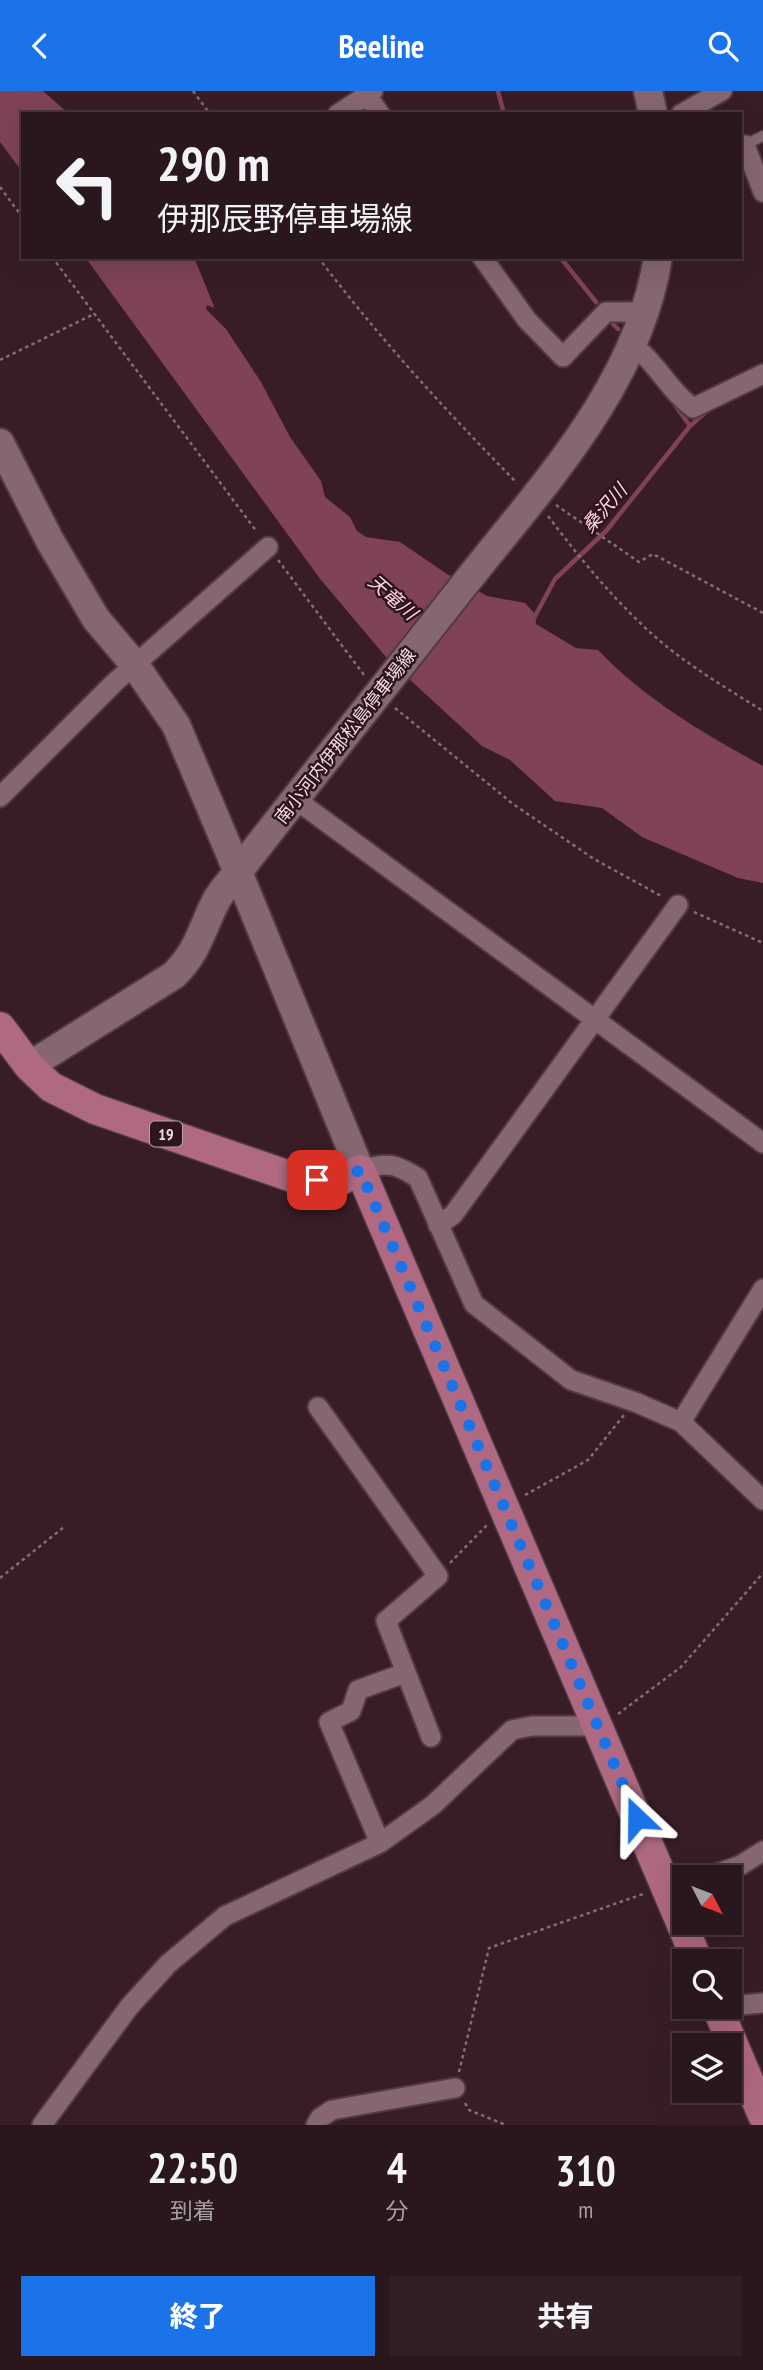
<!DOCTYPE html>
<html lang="ja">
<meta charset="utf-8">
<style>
:root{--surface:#2a161d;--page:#321f26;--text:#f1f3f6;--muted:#a59fa4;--line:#46353b;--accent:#1a73e8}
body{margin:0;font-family:"PT Sans Narrow","Noto Sans JP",sans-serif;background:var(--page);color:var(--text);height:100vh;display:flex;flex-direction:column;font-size:26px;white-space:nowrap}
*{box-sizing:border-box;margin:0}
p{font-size:23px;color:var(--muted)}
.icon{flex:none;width:38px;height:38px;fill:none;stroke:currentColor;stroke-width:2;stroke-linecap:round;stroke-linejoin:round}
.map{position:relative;height:2034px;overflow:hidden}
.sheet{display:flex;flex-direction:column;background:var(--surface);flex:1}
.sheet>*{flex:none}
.top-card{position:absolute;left:21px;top:21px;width:721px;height:147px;border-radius:0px;box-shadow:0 7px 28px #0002,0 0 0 2px var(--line);background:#2a161d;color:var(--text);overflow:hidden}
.needle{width:46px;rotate:132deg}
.fabs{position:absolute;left:672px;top:1774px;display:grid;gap:14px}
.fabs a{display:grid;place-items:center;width:70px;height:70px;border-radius:0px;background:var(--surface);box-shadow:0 7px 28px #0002,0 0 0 2px var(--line);font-size:35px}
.pin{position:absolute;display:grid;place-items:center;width:60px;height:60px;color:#fff;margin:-30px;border-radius:14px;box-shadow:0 4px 10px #0006}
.me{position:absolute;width:77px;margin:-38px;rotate:337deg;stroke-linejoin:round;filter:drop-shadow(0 0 5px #0008)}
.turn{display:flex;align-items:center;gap:24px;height:147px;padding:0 21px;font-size:32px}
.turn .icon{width:91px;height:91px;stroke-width:2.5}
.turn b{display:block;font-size:49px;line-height:60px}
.eta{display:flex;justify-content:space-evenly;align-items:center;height:119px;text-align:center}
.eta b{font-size:42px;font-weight:800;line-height:49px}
.cta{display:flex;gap:14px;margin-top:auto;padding:14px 21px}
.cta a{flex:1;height:80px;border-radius:0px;background:var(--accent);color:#fff;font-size:28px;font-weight:800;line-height:80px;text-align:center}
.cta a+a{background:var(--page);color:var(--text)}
header{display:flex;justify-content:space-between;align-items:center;height:91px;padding:0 21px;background:var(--accent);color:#fff;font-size:32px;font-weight:800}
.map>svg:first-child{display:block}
.water{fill:#7f4259}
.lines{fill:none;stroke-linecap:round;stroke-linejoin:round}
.stream{stroke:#7f4259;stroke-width:4.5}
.lane-casing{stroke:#503a43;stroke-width:13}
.street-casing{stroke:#503a43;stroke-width:23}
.secondary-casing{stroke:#503a43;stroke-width:32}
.primary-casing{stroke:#503a43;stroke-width:33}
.path{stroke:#856d76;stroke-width:2.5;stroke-dasharray:3.5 3.5;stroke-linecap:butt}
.lane{stroke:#866671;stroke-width:10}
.street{stroke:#866671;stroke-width:19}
.secondary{stroke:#866671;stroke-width:28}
.primary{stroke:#af6982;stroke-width:30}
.route{stroke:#1a73e8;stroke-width:12;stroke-dasharray:0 21.6}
.labels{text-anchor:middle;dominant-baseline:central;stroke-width:5;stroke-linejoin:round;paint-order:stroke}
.shield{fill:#2d141d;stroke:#b6a1a8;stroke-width:2}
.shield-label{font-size:16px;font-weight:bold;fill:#f0dde3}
.street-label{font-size:18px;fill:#f0dde3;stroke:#2d141d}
.water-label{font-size:19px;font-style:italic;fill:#fcd4e0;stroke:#2d141d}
</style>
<header><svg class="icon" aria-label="back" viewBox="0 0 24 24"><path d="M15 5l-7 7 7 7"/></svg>Beeline<svg class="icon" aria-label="search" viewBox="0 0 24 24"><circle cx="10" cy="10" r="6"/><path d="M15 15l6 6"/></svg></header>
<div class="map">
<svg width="763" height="2034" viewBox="0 0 763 2034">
<rect width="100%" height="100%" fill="#381d27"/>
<path class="water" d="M0,0h43l26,23h-46v59l-23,-31z
M85,166h109l19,47 1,4 -7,-3 -1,4 20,20 35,53 29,55 31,44 4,16 25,20 7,14 9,6 34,5 47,32 40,22 38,7 10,11 1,10 40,24 22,2c48,50 105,83 165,116v117l-25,-5 -96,-41 -40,-29 -47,-7 -45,-41 -28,-14 -62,-57 -34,-32 -65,-77z"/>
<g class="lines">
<path class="stream" d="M498,0l6,23
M560,166l36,45
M613,233l5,5
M672,310l18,25
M533,529l22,-41 51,-48 84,-105 18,-16"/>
<defs>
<path id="lane" d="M742,55l21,-10"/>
<path id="street" d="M364,0l16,23
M338,23l35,-23
M681,23l41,-23
M745,54l18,47
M482,166l45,63 36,37 43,-45h40
M633,254c24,18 36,46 60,63l70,-34
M0,706l114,-114 154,-136
M295,708l468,344
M360,1079c27,-8 35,-7 58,8l56,126 97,76 64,22 46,20 82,78
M438,1134l15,-10 225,-310
M318,1316l120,169 -52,45 45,116
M681,1331l82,-133
M380,1752l-51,-121 22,-11 7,-21 47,-17
M705,1787l36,-13 22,-14
M730,1915l33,-3
M42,2034l87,-118 39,-43 57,-48 155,-73 53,-38 79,-75 20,-4h67
M316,2034l4,-7 12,-8 123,-22"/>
<path id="secondary" d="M648,0l5,23
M0,352l50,98 46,78 38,45 42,61 62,147c-8,10 -18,20 -23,31 -14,28 -17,48 -41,72l-145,91
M360,1079l-122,-298c75,-97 151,-191 226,-287 78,-99 174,-199 194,-328"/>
<path id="primary" d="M0,936l29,39 22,21 44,22 203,70 39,3 23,-12 338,792
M717,1916l46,108"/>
</defs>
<use href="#lane" class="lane-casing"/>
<use href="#street" class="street-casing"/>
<use href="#secondary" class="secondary-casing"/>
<use href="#primary" class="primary-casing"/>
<path class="path" d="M193,0l17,23
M0,96l23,31
M52,166l205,275
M318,166c61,81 128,154 199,226
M0,269l94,-46
M556,414l83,57 14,-8 110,59
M548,425c34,45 69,88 112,125 32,27 68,48 103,70
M278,469l86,115
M395,617l118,96 81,55 69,38
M694,821l69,31
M525,1404l63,-35 36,-45
M450,1472l37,-38
M0,1487l64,-51
M618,1623l63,-47 82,-94
M459,1981l30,-124 154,-54
M465,2012l4,7 37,15"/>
<use href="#lane" class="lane"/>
<use href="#street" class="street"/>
<use href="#secondary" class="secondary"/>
<use href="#primary" class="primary"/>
</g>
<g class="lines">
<path class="route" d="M317,1089l20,2 23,-12 277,648"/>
</g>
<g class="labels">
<rect class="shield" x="150" y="1030.5" width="32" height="25" rx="5"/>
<g class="shield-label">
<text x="166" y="1043">19</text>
</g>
<g class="street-label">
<text transform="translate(345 645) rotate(-52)">南小河内伊那松島停車場線</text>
</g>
<g class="water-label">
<text transform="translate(604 417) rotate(-49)">桑沢川</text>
<text transform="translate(393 506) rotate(41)">天竜川</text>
</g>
</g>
</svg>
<div class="fabs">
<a><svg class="needle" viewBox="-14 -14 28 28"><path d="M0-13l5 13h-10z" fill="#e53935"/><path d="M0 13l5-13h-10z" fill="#a59fa4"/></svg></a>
<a><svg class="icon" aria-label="search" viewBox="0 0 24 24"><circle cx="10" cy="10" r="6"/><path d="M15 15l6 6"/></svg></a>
<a><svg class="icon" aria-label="layers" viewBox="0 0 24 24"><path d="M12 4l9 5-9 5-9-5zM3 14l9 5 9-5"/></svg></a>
</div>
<div class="pin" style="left:317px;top:1089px;background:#d93025"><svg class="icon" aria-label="arrive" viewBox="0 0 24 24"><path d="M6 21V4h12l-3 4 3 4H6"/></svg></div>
<svg class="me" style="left:637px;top:1727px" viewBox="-20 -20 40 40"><path d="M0-17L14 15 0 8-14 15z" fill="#1a73e8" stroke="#fff" stroke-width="4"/></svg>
<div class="top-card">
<div class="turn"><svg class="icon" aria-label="left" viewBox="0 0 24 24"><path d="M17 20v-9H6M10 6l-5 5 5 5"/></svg><div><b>290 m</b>伊那辰野停車場線</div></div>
</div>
</div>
<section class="sheet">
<div class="eta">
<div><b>22:50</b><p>到着</p></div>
<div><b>4</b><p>分</p></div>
<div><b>310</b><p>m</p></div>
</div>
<div class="cta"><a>終了</a><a>共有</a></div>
</section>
